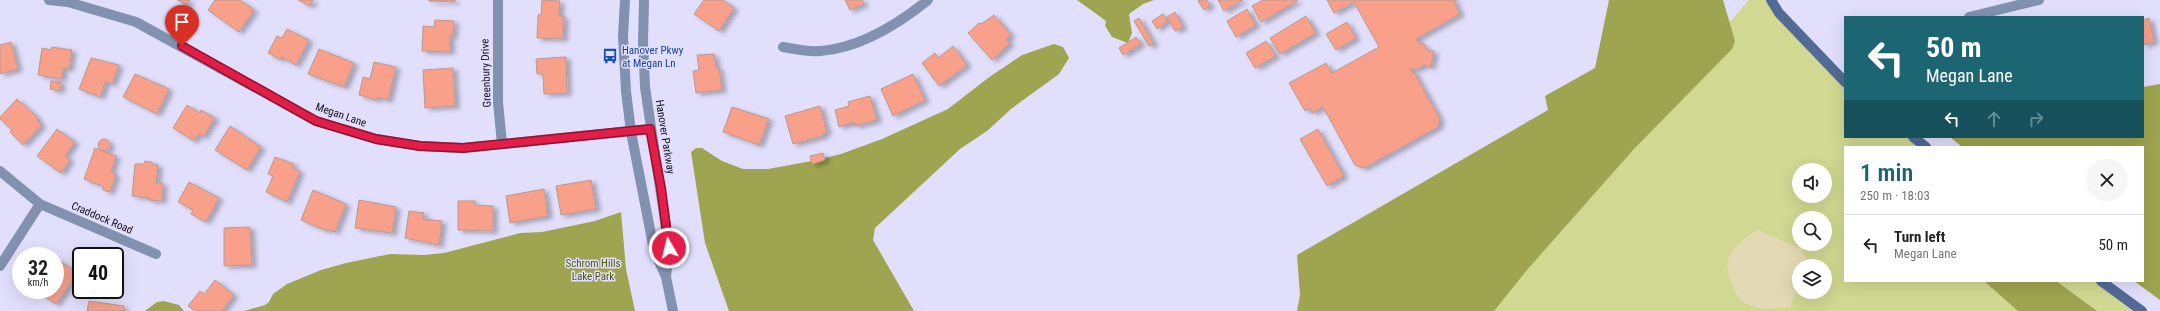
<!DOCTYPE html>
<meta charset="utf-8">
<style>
:root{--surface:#fff;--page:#f6f6f6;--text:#222;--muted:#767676;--line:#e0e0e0;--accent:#1c6673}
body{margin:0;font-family:"Roboto Condensed",sans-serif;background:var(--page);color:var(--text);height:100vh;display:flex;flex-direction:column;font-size:15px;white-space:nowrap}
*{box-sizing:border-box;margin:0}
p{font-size:13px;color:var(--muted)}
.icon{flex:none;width:22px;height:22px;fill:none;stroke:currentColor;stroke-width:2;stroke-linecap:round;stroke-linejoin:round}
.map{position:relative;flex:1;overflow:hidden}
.side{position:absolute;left:1844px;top:146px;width:300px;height:136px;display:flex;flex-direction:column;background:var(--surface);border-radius:0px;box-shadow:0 4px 16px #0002}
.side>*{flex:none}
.hud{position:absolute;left:1844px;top:16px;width:300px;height:122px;border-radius:0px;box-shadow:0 4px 16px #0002;background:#1c6673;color:#fff;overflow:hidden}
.buttons{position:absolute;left:1792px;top:163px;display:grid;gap:8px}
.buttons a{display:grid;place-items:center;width:40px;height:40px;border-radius:50%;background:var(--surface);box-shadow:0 4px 16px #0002;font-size:20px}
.speed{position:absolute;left:12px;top:247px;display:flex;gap:8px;font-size:20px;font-weight:700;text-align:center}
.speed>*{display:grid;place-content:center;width:52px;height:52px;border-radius:50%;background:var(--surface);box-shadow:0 4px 16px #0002;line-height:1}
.speed small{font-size:10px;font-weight:400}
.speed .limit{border:2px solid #111;border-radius:6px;background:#fff;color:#111}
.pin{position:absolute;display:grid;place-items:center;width:34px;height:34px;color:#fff;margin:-41px -17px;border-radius:50% 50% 50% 0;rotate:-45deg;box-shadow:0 0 4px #0007}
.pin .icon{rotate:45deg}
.me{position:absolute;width:44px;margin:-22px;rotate:352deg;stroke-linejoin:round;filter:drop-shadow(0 0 3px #0008)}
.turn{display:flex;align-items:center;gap:14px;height:84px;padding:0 16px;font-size:18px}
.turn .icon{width:52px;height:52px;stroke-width:2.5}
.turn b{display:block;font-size:28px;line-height:34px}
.lanes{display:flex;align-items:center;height:38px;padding:0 16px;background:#0003;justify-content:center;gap:20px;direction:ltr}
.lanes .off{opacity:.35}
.round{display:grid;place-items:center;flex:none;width:42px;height:42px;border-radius:21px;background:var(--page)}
.summary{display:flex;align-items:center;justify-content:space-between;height:68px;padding:0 16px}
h1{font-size:24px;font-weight:600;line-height:30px;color:var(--accent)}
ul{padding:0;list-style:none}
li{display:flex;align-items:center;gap:12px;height:60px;padding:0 16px;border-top:1px solid var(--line)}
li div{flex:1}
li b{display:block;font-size:15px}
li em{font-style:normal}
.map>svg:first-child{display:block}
.green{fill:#d1d891;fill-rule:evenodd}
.forest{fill:#9ea44f}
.sand{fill:#e3d9b4}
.building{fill:#f8a08a;stroke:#b89991;filter:url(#shadow)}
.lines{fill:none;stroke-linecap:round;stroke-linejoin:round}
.minor{stroke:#8191b0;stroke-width:10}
.tertiary{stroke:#8191b0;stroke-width:10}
.secondary{stroke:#536a96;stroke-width:10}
.route-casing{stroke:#92132f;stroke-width:10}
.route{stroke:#e11d48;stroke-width:7}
.labels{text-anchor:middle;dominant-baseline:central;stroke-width:3;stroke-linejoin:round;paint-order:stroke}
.transit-label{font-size:11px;fill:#164399;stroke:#e2dffc;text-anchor:start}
.street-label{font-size:11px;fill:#110f19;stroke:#e2dffc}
.park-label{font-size:11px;fill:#505414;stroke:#e2dffc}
</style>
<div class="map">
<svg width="2160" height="311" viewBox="0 0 2160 311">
<defs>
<filter id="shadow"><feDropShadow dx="4.5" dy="2.5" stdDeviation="2" flood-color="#0004"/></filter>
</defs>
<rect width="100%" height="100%" fill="#e2dffc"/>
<path class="green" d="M1749,0h22l74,82v55h68l13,10h-81v134h256l41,30h-663zM1799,170h26v26h-26zM1799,218h26v26h-26zM1799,266h26v26h-26z"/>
<path class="forest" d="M1077,0h77l-11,4 -14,10 3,19 -4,10 -16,-6 -7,-11 1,-5z
M1609,0h114l12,41 -3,8 -99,101 -106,120 -33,41h-197l3,-16 -3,-40 251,-145 -3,-14 50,-28z
M1054,44l9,3 6,11 -10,16 -48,35 -24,22 -27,18 -85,79 -2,12 41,71h-185l-24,-68 -14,-91 5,-4h6l20,13 21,8h25l49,-9 24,-6 41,-15 66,-30 40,-31 34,-23z
M2160,84v216l-26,-19h9v-134h-181l-12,-10h193v-50z
M621,212l5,57 9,42h-391l21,-6 4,-3 4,-8 14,-10 34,-14 25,-7 44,-9 34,1 20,-2 76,-20 22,-1 53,-11z
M1984,281h72l41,30h-79z
M164,301l15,4 5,6h-39l12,-9z"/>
<path class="sand" d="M1758,230l44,19 6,14 -1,3h-8v19l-9,22c-27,4 -51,3 -59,-25 -2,-6 -5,-15 -3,-21 3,-14 18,-24 30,-31z"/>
<path class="building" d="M177,0h13l-3,5z
M215,0h25l14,10 -15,22 -31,-22z
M298,0h15l-3,6z
M429,0h26v2l-26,-1z
M542,0l18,1 -1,15h5l-1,23 -26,-1 1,-23h3z
M704,0h19l11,8 -15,23 -25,-17z
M845,0h17l2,4 -14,6z
M1200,0h7l3,6 -6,4 -6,-9z
M1218,0h25l-19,11z
M1263,0h34v1l-36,21 -9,-16z
M1327,0h131l-4,2 6,12 -44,25 3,4 5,1 3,6 7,1 -3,16 -7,-2 -6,4h-8l3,4 1,-1 26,47 -2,8 -74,41 -9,-3 -32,-58 -11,6 -2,-5 -5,3 -16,-28 37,-20 6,10 47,-26 -25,-45 -20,11z
M1247,9l9,16 -20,12 -9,-16z
M1175,12l8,15 -8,4 -8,-14z
M1163,14l5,7 -11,8 -5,-8z
M994,15l17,20 -5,4 4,4 -18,17 -24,-27 11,-10 2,1z
M1306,16l10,17 -36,21 -10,-16z
M1139,18l15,26 -5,2 -15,-25z
M2149,18l5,24 -11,3v-25z
M435,20l19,1 -1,15h-3v16l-28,-1 1,-25 11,1z
M1347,22l9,16 -20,12 -10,-16z
M287,29l22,11 -13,25 -14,-8 -1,3 -13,-7 9,-17 5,2z
M1136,37l5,7 -18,11 -4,-7z
M1266,41l10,15 -21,12 -9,-15z
M11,42l7,27 -18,5v-29z
M953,46l14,19 -28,21 -17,-23 13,-10 3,5z
M52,47l20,3 -3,19 -6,-1 -1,11 -24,-4 4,-27 9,2z
M319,49l35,14 -10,24 -36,-13z
M714,54l2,14h3l3,22 -26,3 -3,-22 6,-1 -2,-15z
M566,57l1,36 -23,1 -1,-20h-6l-1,-15z
M91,58l28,7 -7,19 -6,-3 -6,16 -21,-8z
M374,62l22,5 -8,33 -11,-3v3l-18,-5 4,-18 7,2z
M453,68l2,38 -30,2 -2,-38z
M135,74l34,15 -12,25 -34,-17z
M913,74l12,26 -32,16 -12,-27z
M51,81l10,1 -1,9 -10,-2z
M870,96l7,24 -22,6 -1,-4 -15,5 -4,-17 14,-4 -1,-4z
M17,99l21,19 -1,2 5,5 -19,20 -13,-13 2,-2 -12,-11v-2z
M187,105l13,8 1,-3 14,8 -12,19 -5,-3 -4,7 -21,-13z
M820,106l7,27 -5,1 1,2 -30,8 -8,-28z
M732,107l37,12 -10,26 -36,-13z
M230,126l31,21 -14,23 -32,-20z
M57,129l18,13 -10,14 5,4 -9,13 -24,-17z
M1318,129l26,47 -17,10 -27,-47z
M98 145a6 6 0 1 1 12 0a6 6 0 1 1-12 0Z
M95,148l21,8 -5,16 5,3 -6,17 -7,-2 1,-3 -20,-8z
M823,153l2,7 -13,4 -2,-8z
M275,157l19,7 -2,4 8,3 -13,31 -21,-10 7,-16 -5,-2z
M145,161l7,1v2l6,1 -2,18h7l-1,18 -13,-1v-2l-17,-2 3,-32h9z
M591,180l5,29 -35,6 -5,-29z
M189,182l30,16 -13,24 -15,-8 2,-4 -15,-8z
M544,189l4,27 -38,7 -4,-27z
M313,190l33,14 -11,28 -7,-3 -1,2 -26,-11z
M359,200l37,7 -4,26 -37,-5z
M458,201h17v4l18,1v25l-35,-1z
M409,211l15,2 -1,6 19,2 -3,24 -34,-7z
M250,227l2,38 -28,1v-38z
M55,258l23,15 -22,31 -21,-14h20z
M215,280l19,15 -12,16h-27l-7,-5 12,-15 4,3z
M89,301l35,5 -1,5h-36z"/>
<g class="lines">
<path class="minor" d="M49,0l19,2 68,20 180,99 60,18 44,7 43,2 187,-19
M498,0v102l4,42
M1969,17l70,-17
M783,47c12,2 24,5 37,4 40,-3 77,-26 108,-51
M0,171l40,33 116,50
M0,266l40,-62"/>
<path class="tertiary" d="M625,0l-2,36 3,55 5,41 23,118 12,27 7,34
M644,0l-1,42 2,45 24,161 -3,29"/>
<path class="secondary" d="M1771,0l8,13 66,69
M1913,137l13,10
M2101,281l41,30"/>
</g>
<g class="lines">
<defs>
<path id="route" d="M182,46l134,75 60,18 44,7 43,2 187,-19 11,59 8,60"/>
</defs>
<use href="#route" class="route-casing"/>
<use href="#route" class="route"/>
</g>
<defs>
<symbol id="bus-bare" viewBox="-9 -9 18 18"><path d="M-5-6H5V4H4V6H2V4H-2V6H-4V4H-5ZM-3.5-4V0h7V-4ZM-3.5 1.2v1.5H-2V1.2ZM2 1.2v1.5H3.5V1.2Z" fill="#1a4fb4" stroke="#e2dffc" stroke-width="2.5" paint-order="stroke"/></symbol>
</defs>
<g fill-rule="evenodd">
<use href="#bus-bare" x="599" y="45" width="22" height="22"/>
</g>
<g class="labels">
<g class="transit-label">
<text x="622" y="50">Hanover Pkwy<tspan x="622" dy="13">at Megan Ln</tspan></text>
</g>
<g class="street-label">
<text transform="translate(486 73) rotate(-92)">Greenbury Drive</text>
<text transform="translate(341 115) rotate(19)">Megan Lane</text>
<text transform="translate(665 137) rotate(81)">Hanover Parkway</text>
<text transform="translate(102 218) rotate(23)">Craddock Road</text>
</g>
<g class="park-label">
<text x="593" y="263">Schrom Hills<tspan x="593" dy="13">Lake Park</tspan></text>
</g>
</g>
</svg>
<div class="buttons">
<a><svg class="icon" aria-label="sound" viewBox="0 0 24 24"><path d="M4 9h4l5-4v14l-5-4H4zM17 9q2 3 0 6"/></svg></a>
<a><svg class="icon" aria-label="search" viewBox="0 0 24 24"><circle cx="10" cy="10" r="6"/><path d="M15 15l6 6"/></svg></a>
<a><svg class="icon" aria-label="layers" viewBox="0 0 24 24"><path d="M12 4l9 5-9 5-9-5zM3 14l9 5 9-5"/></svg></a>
</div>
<div class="speed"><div>32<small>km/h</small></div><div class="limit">40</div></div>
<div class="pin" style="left:182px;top:46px;background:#d93025"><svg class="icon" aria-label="arrive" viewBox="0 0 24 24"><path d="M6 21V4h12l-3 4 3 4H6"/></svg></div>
<svg class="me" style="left:669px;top:248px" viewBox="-20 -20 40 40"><circle r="17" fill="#e11d48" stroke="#fff" stroke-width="3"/><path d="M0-11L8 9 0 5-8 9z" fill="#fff"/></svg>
<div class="hud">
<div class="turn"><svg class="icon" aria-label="left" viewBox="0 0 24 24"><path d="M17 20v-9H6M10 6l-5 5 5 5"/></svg><div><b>50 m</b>Megan Lane</div></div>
<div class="lanes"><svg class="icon" aria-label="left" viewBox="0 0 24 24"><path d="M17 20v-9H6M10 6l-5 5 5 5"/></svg><svg class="icon off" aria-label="ahead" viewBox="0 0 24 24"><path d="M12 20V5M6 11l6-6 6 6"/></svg><svg class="icon off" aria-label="right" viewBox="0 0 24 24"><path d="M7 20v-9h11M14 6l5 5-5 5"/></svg></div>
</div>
<section class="side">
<div class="summary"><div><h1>1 min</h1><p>250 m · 18:03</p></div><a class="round"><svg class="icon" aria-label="close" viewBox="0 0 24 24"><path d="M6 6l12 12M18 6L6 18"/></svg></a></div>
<ul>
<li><svg class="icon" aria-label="left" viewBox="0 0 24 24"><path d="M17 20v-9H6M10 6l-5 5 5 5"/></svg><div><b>Turn left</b><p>Megan Lane</p></div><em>50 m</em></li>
</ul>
</section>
</div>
